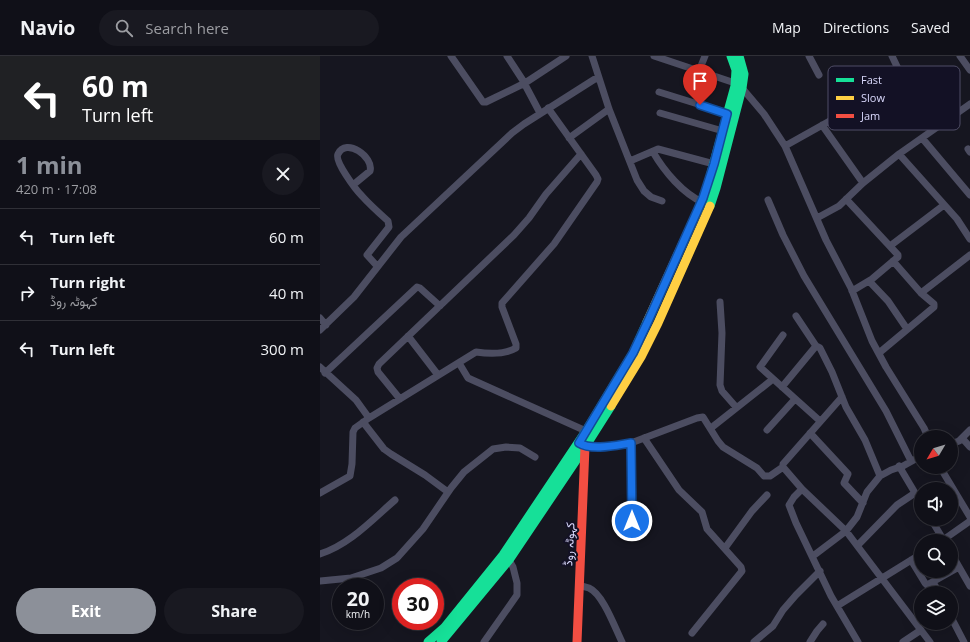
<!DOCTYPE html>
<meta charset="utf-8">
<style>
:root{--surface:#101018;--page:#191921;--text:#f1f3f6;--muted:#9c9da2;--line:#303037;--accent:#8c9099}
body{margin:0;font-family:"Open Sans",Vazirmatn,sans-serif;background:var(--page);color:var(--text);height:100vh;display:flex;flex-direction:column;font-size:15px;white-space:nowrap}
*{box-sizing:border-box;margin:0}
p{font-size:13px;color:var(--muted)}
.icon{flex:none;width:22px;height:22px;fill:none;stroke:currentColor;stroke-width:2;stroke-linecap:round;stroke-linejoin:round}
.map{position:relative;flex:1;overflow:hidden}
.sheet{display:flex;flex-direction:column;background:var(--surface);width:320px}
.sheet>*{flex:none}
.banner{background:#202124;color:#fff;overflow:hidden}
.needle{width:26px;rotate:232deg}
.buttons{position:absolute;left:594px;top:374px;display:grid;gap:8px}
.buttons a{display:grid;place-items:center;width:44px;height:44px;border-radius:50%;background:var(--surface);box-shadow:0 4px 16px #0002,0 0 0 1px var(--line);font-size:20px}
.speed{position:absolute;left:12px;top:522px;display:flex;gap:8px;font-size:20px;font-weight:700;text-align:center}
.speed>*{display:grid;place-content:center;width:52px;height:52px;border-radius:50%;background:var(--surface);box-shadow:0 4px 16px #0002,0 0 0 1px var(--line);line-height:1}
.speed small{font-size:10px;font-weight:400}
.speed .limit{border:6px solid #d22;background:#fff;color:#111}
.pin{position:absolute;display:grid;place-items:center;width:34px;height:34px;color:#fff;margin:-41px -17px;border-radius:50% 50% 50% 0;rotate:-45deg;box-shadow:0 0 4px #0007}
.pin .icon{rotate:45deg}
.me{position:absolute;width:44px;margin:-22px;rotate:0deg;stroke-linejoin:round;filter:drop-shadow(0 0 3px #0008)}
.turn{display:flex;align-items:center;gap:14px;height:84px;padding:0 16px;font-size:18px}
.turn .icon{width:52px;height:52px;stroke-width:2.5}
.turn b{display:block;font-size:28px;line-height:34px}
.round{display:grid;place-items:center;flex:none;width:42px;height:42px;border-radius:21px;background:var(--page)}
.head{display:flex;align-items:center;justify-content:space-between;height:68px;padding:0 16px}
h1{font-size:24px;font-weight:700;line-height:30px;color:var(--accent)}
.cta{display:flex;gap:8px;margin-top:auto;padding:8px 16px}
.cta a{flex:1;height:46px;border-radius:24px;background:var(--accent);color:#fff;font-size:16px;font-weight:700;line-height:46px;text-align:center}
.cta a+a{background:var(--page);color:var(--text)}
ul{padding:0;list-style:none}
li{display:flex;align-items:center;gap:12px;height:56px;padding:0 16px;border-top:1px solid var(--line)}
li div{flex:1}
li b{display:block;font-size:15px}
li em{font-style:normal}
header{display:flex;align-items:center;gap:24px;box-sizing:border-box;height:56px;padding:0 20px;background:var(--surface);border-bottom:1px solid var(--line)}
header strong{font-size:19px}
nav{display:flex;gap:22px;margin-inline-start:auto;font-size:14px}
.search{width:280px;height:36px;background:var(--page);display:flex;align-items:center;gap:10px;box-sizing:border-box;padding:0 14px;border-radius:22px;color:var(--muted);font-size:15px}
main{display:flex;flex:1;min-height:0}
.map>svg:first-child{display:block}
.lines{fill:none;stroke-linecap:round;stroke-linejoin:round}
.street{stroke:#4c4d61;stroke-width:7}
.fast{stroke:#16e098;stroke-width:9}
.slow{stroke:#ffcf43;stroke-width:9}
.jam{stroke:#f24e42;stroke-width:9}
.route-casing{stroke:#114b97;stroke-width:10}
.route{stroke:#1a73e8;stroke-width:7}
.labels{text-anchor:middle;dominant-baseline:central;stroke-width:4;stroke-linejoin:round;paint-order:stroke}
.street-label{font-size:12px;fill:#dad9fc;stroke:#131125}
.key{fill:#131125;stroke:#4f4d66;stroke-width:1}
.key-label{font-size:11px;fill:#dad9fc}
</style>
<header>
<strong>Navio</strong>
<div class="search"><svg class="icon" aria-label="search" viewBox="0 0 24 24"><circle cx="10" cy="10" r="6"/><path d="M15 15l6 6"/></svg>Search here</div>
<nav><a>Map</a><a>Directions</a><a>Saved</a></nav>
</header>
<main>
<section class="sheet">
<div class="banner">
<div class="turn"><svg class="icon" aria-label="left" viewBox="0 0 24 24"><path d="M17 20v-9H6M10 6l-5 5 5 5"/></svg><div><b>60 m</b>Turn left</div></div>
</div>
<div class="head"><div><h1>1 min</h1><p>420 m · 17:08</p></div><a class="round"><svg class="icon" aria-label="close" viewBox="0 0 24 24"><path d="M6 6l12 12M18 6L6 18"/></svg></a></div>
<ul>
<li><svg class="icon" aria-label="left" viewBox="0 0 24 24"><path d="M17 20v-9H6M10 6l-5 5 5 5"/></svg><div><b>Turn left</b></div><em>60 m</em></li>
<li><svg class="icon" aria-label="right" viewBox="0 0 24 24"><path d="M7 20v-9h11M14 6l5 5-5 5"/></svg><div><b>Turn right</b><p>کہوٹہ روڈ</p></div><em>40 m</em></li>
<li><svg class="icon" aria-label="left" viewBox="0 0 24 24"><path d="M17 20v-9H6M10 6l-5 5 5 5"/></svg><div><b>Turn left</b></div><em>300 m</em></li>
</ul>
<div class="cta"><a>Exit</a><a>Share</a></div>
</section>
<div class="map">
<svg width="650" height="586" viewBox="0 0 650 586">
<rect width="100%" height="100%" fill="#161620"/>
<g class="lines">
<path class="street" d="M131,0l32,46h3l39,-19 41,-27
M187,0l15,23 18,34
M272,0l17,53 28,71 7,11 7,6 11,4
M334,0l45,15
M385,0l-6,15 36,12
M489,0l10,19
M572,0l10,21
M640,0l10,14
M562,31l34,-16 27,52
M422,32l22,26 21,32 41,94 25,48 21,53 14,26 38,61 4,9
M339,36l71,22
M340,57l63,18
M502,69l41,58
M249,82l40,-29
M602,82l48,57
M465,90l50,-28 22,-9
M648,93l2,3
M333,96c11,19 30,42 51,51
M579,98l58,65 13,20
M310,105l28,-12 56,15
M33,129l17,-14c4,-14 -24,-34 -32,-17 -4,7 18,36 24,42 8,9 17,17 26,25l1,6 -22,28 10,11
M526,143l52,56v2l-26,22 -20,12
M448,144l15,35 21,41 82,135 25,50
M497,162l22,-12 24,-23 36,-29 71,-50
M570,190l54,-41
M549,225l19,20 19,28
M601,237l49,-38
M400,246l2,31 -2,52 2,6 14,16
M476,260l20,30 4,2 12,24 14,35 19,33 15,36
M0,262l6,7
M0,274l34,-33 47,-60 111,-104 12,-9 74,-47
M463,279l-23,32 60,54
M88,280l30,39
M559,297l55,-46v-3l-13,-11 -28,-32
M139,307l9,15 118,53
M0,311l36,33 13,18
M5,317l92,-86 3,1 20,18
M462,331l34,-41
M522,341l-59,67v3l19,22 44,42 84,111
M80,343l-22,-27 -1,-4 2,-4 135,-129 15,-17 17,-24 35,-40
M43,366l21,27 7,5 34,21 23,17
M391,372l62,-49
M447,374l28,-31
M490,377l38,41 -4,9 19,20
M324,382l35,52 23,22 5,17 34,38 1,4 -50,62
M642,382l8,9
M311,387l1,93
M631,388l8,-3 11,-11
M265,391l21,-1 25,-3 66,-25 6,-1 15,24 5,6 34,21 7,8h6l13,-9
M579,410l22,37
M620,411l30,50
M482,433l-8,8 -5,8 7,18 35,73 27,46
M0,437l30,-17 2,-12 1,-32 2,-4 14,-10 107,-66c13,2 28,3 40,-4v-4l-14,-37v-4l52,-59 43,-62 1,-3 -2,-4 -48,-67
M611,463l13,22
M623,484l27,-19
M538,489l39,-40 18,-12
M405,492l27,-37 15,-16
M631,497l19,33
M0,498c29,-9 52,-34 75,-54
M493,500l33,-25 11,-14 10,-25 13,-16 11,-6 12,-4 18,-10
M591,504l14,23 2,2 32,-18
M0,525l31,-3 30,-10 16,-10 26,-29 28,-41 13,-16 29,-23 13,-2 14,1 15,9
M613,526l6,11
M259,530c3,0 7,1 10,2 14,6 26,40 33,54
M517,550l84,-52
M631,561l13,25
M164,586l33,-47v-12l-4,-16 -4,-7
M434,586l19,-16 10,-16 13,-15 24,-24
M490,586l7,-11 6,-7
M583,586l18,-12"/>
<path class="fast" d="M390,150l6,-18 26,-100 2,-14 -5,-18
M378,154l9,-22 28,-102 1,-16 -5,-14
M108,586l16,-14 59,-73 83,-124 47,-78 14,-31
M121,586l68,-82 76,-113 26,-41"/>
<path class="slow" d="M327,266l51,-112
M291,350l30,-49 17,-34 52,-117"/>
<path class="jam" d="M257,586l8,-195 -2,-1"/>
</g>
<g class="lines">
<defs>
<path id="route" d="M312,465l-1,-78c-14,2 -39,8 -52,0l54,-90 16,-34 54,-121 11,-34 13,-50 -27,-9"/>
</defs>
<use href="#route" class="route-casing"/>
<use href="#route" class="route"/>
</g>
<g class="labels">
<g class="street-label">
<text transform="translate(249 488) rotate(-87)">کہوٹہ روڈ</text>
</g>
</g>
<rect x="508" y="10" width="132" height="64" rx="6" class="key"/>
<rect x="516" y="22" width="18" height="4" fill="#16e098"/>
<rect x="516" y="40" width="18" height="4" fill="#ffcf43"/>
<rect x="516" y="58" width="18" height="4" fill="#f24e42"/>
<g class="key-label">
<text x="541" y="28">Fast</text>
<text x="541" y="46">Slow</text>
<text x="541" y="64">Jam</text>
</g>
</svg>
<div class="buttons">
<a><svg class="needle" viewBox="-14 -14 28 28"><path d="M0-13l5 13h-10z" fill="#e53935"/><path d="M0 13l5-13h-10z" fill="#9c9da2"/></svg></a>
<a><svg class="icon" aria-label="sound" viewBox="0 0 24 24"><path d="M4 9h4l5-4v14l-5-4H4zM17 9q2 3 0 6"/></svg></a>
<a><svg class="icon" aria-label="search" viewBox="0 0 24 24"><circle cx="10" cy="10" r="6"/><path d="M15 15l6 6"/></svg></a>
<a><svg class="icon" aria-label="layers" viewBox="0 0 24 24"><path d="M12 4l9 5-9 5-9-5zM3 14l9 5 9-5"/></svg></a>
</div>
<div class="speed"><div>20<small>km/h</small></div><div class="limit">30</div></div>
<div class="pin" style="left:380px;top:49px;background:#d93025"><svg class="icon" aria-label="arrive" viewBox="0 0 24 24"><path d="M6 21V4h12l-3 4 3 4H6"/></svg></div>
<svg class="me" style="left:312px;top:465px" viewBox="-20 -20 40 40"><circle r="17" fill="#1a73e8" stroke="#fff" stroke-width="3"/><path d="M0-11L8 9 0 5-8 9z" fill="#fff"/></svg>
</div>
</main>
